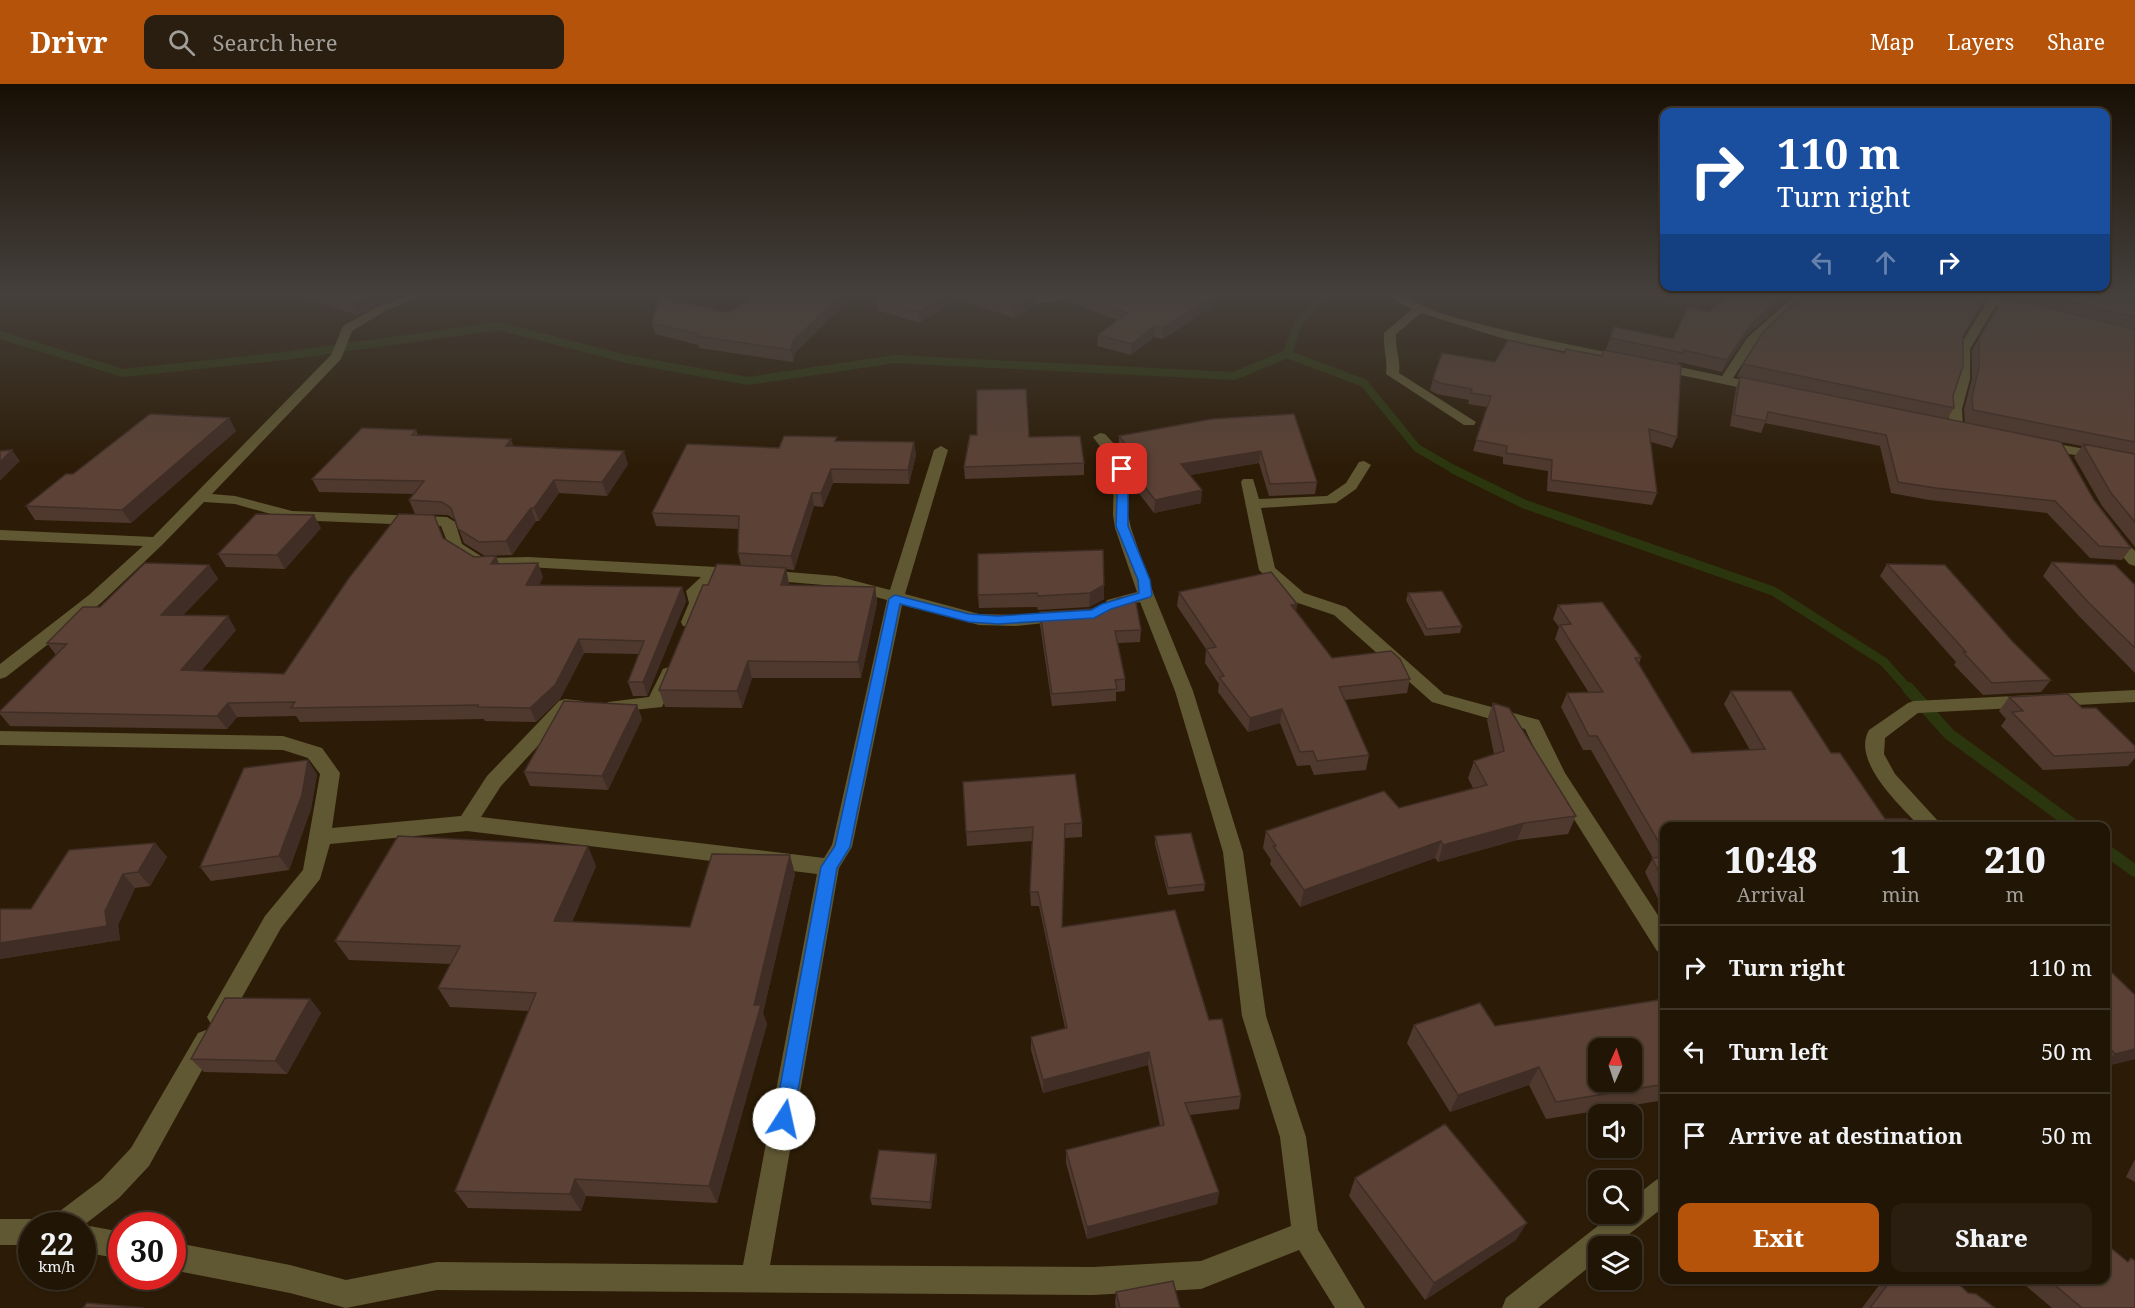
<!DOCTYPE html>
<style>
:root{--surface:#211505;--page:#291e0f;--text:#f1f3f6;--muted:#a29f9a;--line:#3e3427;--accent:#b45309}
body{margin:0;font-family:"Noto Serif",serif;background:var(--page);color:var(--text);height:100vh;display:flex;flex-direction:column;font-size:22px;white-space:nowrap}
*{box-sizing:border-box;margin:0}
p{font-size:20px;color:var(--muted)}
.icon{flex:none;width:33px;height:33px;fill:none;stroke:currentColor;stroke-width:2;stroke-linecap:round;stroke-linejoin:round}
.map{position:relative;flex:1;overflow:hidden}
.side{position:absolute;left:1660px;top:738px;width:450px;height:462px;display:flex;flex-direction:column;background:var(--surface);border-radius:12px;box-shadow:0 2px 4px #0004,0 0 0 2px var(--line)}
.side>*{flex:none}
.banner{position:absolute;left:1660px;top:24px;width:450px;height:183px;border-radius:12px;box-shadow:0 2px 4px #0004,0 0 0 2px var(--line);background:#1a4fa0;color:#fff;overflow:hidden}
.needle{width:39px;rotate:3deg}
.controls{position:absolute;left:1588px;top:954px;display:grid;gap:12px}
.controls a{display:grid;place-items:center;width:54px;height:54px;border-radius:12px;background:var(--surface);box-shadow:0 2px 4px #0004,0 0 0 2px var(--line);font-size:30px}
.speed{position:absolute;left:18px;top:1128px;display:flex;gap:12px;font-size:30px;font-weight:700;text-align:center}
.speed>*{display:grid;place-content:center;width:78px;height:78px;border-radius:50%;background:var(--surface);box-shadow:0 2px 4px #0004,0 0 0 2px var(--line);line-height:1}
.speed small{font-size:15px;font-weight:400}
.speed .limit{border:9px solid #d22;background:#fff;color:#111}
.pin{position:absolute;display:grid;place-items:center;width:51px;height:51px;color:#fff;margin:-26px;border-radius:12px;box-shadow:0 3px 9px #0006}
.me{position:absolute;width:66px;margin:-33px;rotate:10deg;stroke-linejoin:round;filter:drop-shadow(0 0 4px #0008)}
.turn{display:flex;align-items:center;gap:21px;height:126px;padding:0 18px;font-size:27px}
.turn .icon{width:78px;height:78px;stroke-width:2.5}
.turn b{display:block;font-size:42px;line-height:51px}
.lanes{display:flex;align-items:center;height:57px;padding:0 18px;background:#0003;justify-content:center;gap:30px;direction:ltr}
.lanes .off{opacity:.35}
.eta{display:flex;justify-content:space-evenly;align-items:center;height:102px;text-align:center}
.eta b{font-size:36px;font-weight:800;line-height:42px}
.action{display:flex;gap:12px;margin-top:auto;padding:12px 18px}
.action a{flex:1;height:69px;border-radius:12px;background:var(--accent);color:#fff;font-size:24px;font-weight:800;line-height:69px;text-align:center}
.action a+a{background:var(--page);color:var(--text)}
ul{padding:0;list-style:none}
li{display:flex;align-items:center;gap:18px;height:84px;padding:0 18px;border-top:2px solid var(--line)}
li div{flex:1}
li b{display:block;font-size:22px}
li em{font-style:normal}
header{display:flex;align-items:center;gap:36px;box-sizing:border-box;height:84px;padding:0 30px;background:var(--accent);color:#fff}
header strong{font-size:28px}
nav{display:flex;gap:33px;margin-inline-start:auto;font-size:21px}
.search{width:420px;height:54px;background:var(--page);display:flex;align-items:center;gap:15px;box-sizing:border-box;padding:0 21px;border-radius:12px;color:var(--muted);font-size:22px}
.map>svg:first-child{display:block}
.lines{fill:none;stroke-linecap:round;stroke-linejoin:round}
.stream-far2{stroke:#2b360e;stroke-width:8}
.stream-far1{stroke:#2b360e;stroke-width:9}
.stream{stroke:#2b360e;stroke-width:12}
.street{fill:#605833;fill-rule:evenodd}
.wall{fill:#4f392e}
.shaded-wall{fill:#402e26}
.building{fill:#5c4236;stroke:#402e26;stroke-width:1.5;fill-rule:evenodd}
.route{fill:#1a73e8;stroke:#114b97;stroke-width:1.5}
</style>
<header>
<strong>Drivr</strong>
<div class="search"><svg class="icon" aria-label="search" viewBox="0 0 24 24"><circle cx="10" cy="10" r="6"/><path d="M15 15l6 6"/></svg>Search here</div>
<nav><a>Map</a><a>Layers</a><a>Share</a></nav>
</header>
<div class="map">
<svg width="2135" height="1224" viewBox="0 0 2135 1224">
<rect width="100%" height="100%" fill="#2c1c07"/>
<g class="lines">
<path class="stream-far2" d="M0,251l123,38 161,-17 215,-30 127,33 122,22 147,-22 339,17 53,-22 12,-33 27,-26
M1287,270l77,29 53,65 38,22"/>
<path class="stream-far1" d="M1453,385l71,35 249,87 111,71 25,28"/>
<path class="stream" d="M1908,604l41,46 126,92
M2106,766l29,21"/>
<path class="street" d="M409,211h15l-39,16 -33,20 -11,28 -129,135 23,2 57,15 155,6 8,5 7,22 22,14 44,-1 189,10 26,4 2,3 -2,3 -23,1 -18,14 3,11 -10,23h-12l-2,-4 8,-19 -3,-12 15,-14 -173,-10 -47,1 -31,-19 -9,-23 -149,-6 -57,-16 -31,-2 -42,43 -61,58 -95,74 -6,2v-15l89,-69 54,-49 -143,-6v-10l153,7 178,-182 12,-29 34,-19z
M1008,211h60c-13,11 -47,11 -60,0z
M1386,211c21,-2 36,13 56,19 61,17 122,30 184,42l6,4 -6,4 -121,-25 -84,-26 -25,21c-1,15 5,26 3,39l77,49 -2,3h-10l-78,-51c2,-14 -3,-25 -2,-41l28,-24z
M1795,211h12l-51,48 -23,35 33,7 1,3 -1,3 -5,1 -109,-23 -2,-3 6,-4 66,14 25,-38z
M1961,211l29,2 2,-2h10l-2,4 27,7 2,2 -6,3 -27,-6 -26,44v30l-8,30 1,19 -7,4 -7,-4 -1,-19 10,-30v-30l28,-46 -24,-6z
M1100,349l5,1 12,13 9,14 3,11 -1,43 3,13 23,67 39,96 50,161 23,164 40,121 12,93 47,78h-30l-36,-58 -98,39 -108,6 -656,-5 -91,18 -56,-15 -118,-23v-28l118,23 56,15 91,-18 306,3 74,-391 -350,-43 -137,13 -10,35 -39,49 -54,96 -8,3 -8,-3 -4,-7 4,-7 54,-94 38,-46 17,-96 -12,-16 -25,-8 -283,-5v-14l283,5 39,12 18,25 -8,55 129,-12 26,-40 72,-75 6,-2 18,2 3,4 -3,4 -13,2 -69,75 -20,31 343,41 8,-13 55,-245 -51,-14 -72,-6 -8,-5 8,-5 72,6 54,14 44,-140 7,-4 7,4 -43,144 74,20 36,1 49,-4 6,1 2,4 -2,4 -6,1 -49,5 -36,-1 -77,-20 -50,242 -13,21 -69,397 323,2 108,-6 90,-35 -11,-89 -38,-121 -19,-164 -48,-161 -35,-89 -27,7 -6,-1 -2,-4 2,-4 30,-8 -22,-64 -2,-13 1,-43 -3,-11 -18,-24z
M2041,357l94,17v8l-99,-18 -2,-3 2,-3z
M1364,377l7,4 -15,24 -20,14 -75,5 14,60 29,25 42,14 98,87 95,26 26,53 100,153v27l-8,-2 -107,-170 -25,-52 -93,-27 -98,-87 -42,-14 -33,-31 -18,-88 2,-3h10l6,20 68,-3 19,-13 13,-21z
M2112,446l5,2 18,19v15l-6,-2 -25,-29z
M669,583l6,2 3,4 -16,34 -48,5 -6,-2 -3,-4 3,-4 41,-5 14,-28z
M2135,606v12l-217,11 -33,25 -1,16 11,20 43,47 3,5h-22c-19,-21 -68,-65 -50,-96l39,-27 6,-2z
M206,946l8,3 4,8 -69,125 -30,32 -35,27 38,7v27l-40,-7v-26h-34l4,-9 49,-37 30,-32 67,-115z
M1665,1092v30l-51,40h-15v13l-61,49h-36l4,-10 107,-84h19v-15l24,-19z
M0,1135h32l9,4 2,3h-11v19h-32z"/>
</g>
<path class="wall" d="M300,211h102l-45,20 -55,-17z
M755,211l40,58 -2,9 -94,-14 -1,-3 -43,-11 -3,-11 77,-10z
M884,211h152v10l-22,13 -56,-19 -39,24 -42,-13 -1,-10z
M1064,211h148l1,11 -50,33 -9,-2 -23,18 -34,-9 1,-11 19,-15 -53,-20z
M1803,211h187h-2l-25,42 -10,59 1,12 -7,11 18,3 -1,-13 8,-30v-29l31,-52 -1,-3h133v252l-33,-41 -28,-49 8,-11 -21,-4 33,58 37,48 -9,12 -32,-2 -43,-45 -118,-13 -38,-7 -11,-47 -115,-23 -4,10 -31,-7 6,-38 4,-11 5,1 -8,-1 6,-13z
M1746,252l-24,36 -43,-10 -1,3 -1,72 -5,11 -21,-6 6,51 -5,12 -105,-14 1,-20 -45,-7v-7l-30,-6 14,-44 -19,-3 1,-4 -32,-6 -7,-4 3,-11 62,-17 70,-9 37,3 4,-6 4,-12 63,1z
M1294,330l23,68 -2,12 -46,2 -10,-33 -69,12 11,28 -47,10 -23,-30 -3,-23 -9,-12v-12z
M416,346l2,5 96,11 114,18 -21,32 -48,-3 -20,28h-3l-24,34 -27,1 -21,-13 -9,-23 -7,-5 -33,-1 -6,-14 5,-6 -95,-2 -7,-13z
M236,347l-105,92 -96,-3 -9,-14 47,-32z
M1029,353l55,26v12l-119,4 -1,-12z
M837,357l77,1 2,13 -7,29 -76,-1 -10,24 -9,-1 -20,64 -8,-1 3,17 86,1 2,16 -16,75h-109l-10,30 -77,-1 -6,-17 49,-105 33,-20 -3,-12 1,-24 -83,-3 -4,-13 127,-65z
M321,444l-36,41 -59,-2 -8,-13z
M443,454l31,19 22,-1 3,8 44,13 -4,8 143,2 4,14 -39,95h-14l-5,-14 11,-28 -55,-1 -24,46 -24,23 -51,-1 -1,-2 -184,3 -4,-6 -59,1 -10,12 -217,-3 -10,-12v-3l56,-56 -9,-12 53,-36 109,-42 9,14 -35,36 53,15 -35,41 83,3z
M1103,466l1,49 -15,8 -51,3 -1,-3 -58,1 -1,-13z
M2052,478l83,23v88l-57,-58 -35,-39z
M1887,480l164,116 -10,12 -58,3 -29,-30 2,-3 -76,-86z
M1179,508l118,12 -1,7 36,47 78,21 -3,14 -62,7 24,55 -3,15 -52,5 -4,-10 -13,1 -17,-43 -32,9 -30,-40 1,-8 -14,-21 1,-14 -29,-43z
M1408,509l54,33 -2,7 -35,3 -19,-36z
M1558,521l83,52 -2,7 53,89 58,-3 -26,-46 7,-13 100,62 -166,73v87l-20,-41 8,-14 -62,-108h-8l-22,-43 6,-14h22l-34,-54 4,-12 -6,-8z
M1040,528l101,18 -1,12 -22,1 7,36v12l-9,1v9l-64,5 -12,-81z
M2009,613l73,11 53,38v12l-7,8 -85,4 -42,-44 5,-7 -7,-8z
M1493,619l83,113 -8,18 -51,6 -79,22 -3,-4 -135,49 -30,-43 1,-4 -8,-12 3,-17 133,-23 74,-20 -5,-10 6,-17 20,-7 -7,-34z
M637,621l5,14 -34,71 -78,-4 -6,-14z
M317,690l-6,35 -22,61 -78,11 -11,-14z
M1082,739v14l-17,1 -3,89 147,93 32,76 -2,13 -49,6 29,77 -2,12 -130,35 -21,-76v-13l94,-24 -12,-61 -105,28 -12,-43v-13l34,-9 -26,-122h-8l-1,-14 2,-51 -65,5 -1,-14z
M1155,752l50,48 -1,7 -36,4 -13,-51z
M155,759l12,14 -17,29 -15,2 -17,37 2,15 -120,19v-50h31z
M596,782l-24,56 118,5 105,-53 -32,139 4,11 -50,179 -131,-7 -5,15 -113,-3 -13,-17 74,-180 -79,-4 -12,-19 13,-24 -102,-4 -14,-19z
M2106,883l29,92 -29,7z
M310,915l11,14 -34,61 -83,-2 -13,-13z
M1665,915v101l-119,19 -17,-34 -79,27 -43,-69 7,-18 81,1z
M936,1070l1,6 -6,49 -59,-4 -2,-7z
M2135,1075v23l-9,-5z
M1355,1094l161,62 -91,60 -76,-104z
M2131,1174l4,50h-83l-33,-28h87z
M1883,1196h72l13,13 27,15h-133z
M1116,1208l64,16h-64l-1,-4z"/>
<path class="shaded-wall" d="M373,211h29l-45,20 -5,-11z
M841,211h13l-59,58 -2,9 -2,-12 2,-9z
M947,211h11v4l-39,24 -1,-11z
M1036,211v10l-22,13v-11z
M1214,211l-1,11 -50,33v-11z
M1784,211h8l-46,41 -24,36 5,-12 24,-36z
M1154,242v11l-23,18 1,-11z
M229,334l7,13 -105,92 -9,-13z
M511,355l5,13 -10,-6z
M914,358l2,13 -7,29 -1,-14z
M12,366l8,11 -20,20v-19z
M624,367l4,13 -21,32 -5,-14z
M1261,367l-2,12 -79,14 1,-13z
M831,385l2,14 -10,24 -2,-14z
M554,396l5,13 -20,28 -5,-13z
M1202,406l-1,13 -47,10 1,-13z
M812,409l2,13 -20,64 -3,-14z
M531,424l5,13 -24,34 -6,-14z
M314,431l7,13 -36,41 -8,-14z
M496,472l5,14 -10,-6z
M538,479l5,14 -12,21 -5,-13z
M209,481l9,14 -48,50 -9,-14z
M786,484l3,16 -5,18 -3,-17z
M1104,501v14l-15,8 1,-14z
M682,503l4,14 -39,95 -4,-14z
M875,503l2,16 -16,75 -3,-16z
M1297,520l-3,14 -3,-13z
M228,532l8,14 -46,54 -9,-14z
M579,555l5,14 -24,46 -24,23 -6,-14z
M748,577l4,17 -10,30 -5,-17z
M228,619l9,14 -10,12 -10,-13z
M637,621l5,14 -34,71 -6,-14z
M1282,625l-2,14 -32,9 2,-14z
M308,676l9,14 -6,35 -22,61 -10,-14z
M1524,739l-7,17 -79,22 5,-17z
M1441,757l-6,17 -135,49 4,-17z
M155,759l12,14 -17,29 -12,-14z
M588,762l8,20 -32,74 -10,-19z
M790,771l5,19 -32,139 4,11 -50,179 -8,-17 45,-181z
M123,790l12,14 -17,37 2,15 -120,19v-16l105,-32z
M310,915l11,14 -34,61 -12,-13z
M2135,965v10l-29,7v-4l9,-8z
M1149,968l-1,13 -105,28v-13z
M1539,983l-10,18 -79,27 8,-17z
M936,1070l1,6 -6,49 -1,-7z
M575,1095l11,17 -5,15 -11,-17z
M1219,1108l-2,12 -130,35v-12z
M1527,1139l-11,17 -91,60 9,-17z"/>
<path class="building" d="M322,211h51l-21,9z
M755,211h86l-48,46 -2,9 -95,-14 3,-2 -47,-11 7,-26 70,16z
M884,211h63l-29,17 -42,-12z
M976,211h60l-22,12z
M1078,211h136l-51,33 -9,-2 -22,18 -34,-9 29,-22z
M1727,211h57l-33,29 -24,36 -44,-10v3l-73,-15 4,-11 59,12 15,-32 21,5z
M1803,211h185l-25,41v30l-10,30 1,12 -211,-44 20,-32z
M2042,211h93v22z
M2004,213l131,32v113l-162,-32 -1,-13 7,-30v-29z
M1508,256l57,13 1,-4 36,7 2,-6 77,15 -4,72 -28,-8 8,64 -106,-13 1,-20 -46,-7 1,-7 -31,-6 15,-44 -20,-3 1,-4 -32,-6 -7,-4 9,-26 53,9z
M1740,293l321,65 33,58 37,48 -32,-2 -44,-45 -119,-13 -38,-6 -12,-47 -118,-23 -2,9 -32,-6z
M1026,305l3,48 51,-1 4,27 -120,4 6,-32h7v-45z
M150,330l79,4 -107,92 -96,-4 40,-32h7z
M1294,330l23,68 -47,2 -9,-33 -80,13 21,26 -47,10 -23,-30 -3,-22 -10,-12 93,-17z
M362,344l54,2 -4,5 99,4 -5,7 118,5 -22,31 -48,-2 -20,28h-3l-25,33 -27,1 -21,-13 -7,-21 -9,-6 -33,-2 15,-19 -112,-2z
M784,352l53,1 -2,4 79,1 -6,28 -77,-1 -10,24h-9l-21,63 -53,-3 1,-37 -87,-3 35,-69 92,4z
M2083,360l52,10v68l-24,-29z
M12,366l-12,12v-11z
M256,430l58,1 -37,40 -59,-1z
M399,430l35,1 9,23 31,19 22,-1 -5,8 47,-1 -12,22 156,2 -39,95h-15l16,-41 -65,-2 -24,46 -25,23 -52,-1v-2l-187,3 4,-6 -67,1 -11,13 -217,-4v-1l67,-67 -20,-1 36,-36h17l45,-44 64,2 -48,50 67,1 -47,54 103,4 65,-96z
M1103,466l1,35 -14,8 -52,3 -1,-3 -59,2v-41z
M2052,478l63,3 20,20v63l-47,-46z
M717,480l69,4 -5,17 94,2 -17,75 -110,-1 -11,30 -78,-1 44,-105h5z
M1887,480l58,1 67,76 39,39 -59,3 -29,-31h3z
M1271,488l26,32 -6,1 41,53 59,-7 9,8 10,20 -71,8 30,68 -52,6 -4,-10 -13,1 -18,-43 -32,9 -31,-41 5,-1 -18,-27 10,-2 -37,-55z
M1442,507l20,35 -35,3 -19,-36z
M1135,513l6,33 -26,1 10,48 -10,1 2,9 -65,5 -12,-82 54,-3 26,-11z
M1602,518l39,55 -6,1 57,95 73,-4 -34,-58h60l40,62h9l45,66h22l5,7h-247v27l-68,-117h-8l-22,-43 36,-1 -43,-67 11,-1 -13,-19z
M2068,610l14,14h14l39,38v6l-81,4 -42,-44 11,-1 -14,-14z
M564,617l73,4 -35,71 -78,-4z
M1493,619l16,5 67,108 -52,7 -81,22 -2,-4 -137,49 -31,-44h3l-10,-15 118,-40 15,17 88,-23 -13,-24 30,-10z
M308,676l-6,35 -23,61 -79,11 44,-99z
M1075,690l7,49 -17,1 -3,103 113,-17 34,110 13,-1 19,77 -56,7 34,89 -132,35 -21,-77 98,-25 -15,-73 -106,28 -12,-43 36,-9 -29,-136h-8l3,-65 -67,5 -3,-50z
M1191,749l14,51 -37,4 -13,-52z
M398,752l190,10 -34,75 136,6 22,-73 78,1 -36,150h7l-52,181 -134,-7 -5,15 -115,-3 81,-198 -98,-5 22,-42 -125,-5z
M155,759l-17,29 -15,2 -18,37 2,15 -107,17v-34h31l38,-59z
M1665,773v27l-13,-26z
M2106,883l29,28v54l-20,5 -9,-10z
M225,914l85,1 -35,62 -84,-2z
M1665,915v85l-109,18 -17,-35 -81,28 -44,-70 66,-22 15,23zM1599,964h33v34h-33z
M1445,1040l82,99 -93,60 -79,-105z
M879,1066l57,4 -6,48 -60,-4z
M2106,1160l22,18 3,-4 4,3v47h-53l-33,-28h57z
M1891,1196h64l13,13 8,1 19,14h-125z
M1173,1197l7,27h-60l-4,-16z
M87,1219l57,5h-61z"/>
<linearGradient id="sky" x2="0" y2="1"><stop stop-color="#180f04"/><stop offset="0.55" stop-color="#45403c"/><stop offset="1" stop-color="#45403c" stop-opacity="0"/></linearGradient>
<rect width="2135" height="382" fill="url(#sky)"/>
<path class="route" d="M1118,382h8l2,3v57l22,54 2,15 -2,2 -39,12 -17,9 -96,6 -29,-2 -69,-18 -50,243 -13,21 -44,251 -3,6 -6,3 -7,-3 -3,-6 47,-252 14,-21 54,-247 6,-4 74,19 29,2 93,-6 11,-6 37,-11 -1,-13 -22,-54z"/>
</svg>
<div class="controls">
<a><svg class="needle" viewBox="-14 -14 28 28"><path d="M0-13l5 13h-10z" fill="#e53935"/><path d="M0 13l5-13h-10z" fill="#a29f9a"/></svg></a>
<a><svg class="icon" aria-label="sound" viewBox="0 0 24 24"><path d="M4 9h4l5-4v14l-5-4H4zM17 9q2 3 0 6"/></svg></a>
<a><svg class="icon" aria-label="search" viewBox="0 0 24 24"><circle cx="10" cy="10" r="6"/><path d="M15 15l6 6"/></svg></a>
<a><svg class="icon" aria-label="layers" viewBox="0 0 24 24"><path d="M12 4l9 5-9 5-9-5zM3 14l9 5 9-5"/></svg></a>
</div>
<div class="speed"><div>22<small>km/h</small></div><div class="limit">30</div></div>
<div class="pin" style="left:1122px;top:385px;background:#d93025"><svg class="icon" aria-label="arrive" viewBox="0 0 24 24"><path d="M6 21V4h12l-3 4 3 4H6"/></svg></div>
<svg class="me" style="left:784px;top:1035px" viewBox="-20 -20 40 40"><circle r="19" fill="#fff"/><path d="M0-13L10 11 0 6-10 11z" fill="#1a73e8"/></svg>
<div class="banner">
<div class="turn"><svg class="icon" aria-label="right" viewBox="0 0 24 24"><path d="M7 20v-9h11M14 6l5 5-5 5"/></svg><div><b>110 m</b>Turn right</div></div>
<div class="lanes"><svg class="icon off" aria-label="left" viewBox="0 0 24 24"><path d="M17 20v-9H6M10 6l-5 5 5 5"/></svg><svg class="icon off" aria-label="ahead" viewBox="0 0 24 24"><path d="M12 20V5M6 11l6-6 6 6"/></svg><svg class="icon" aria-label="right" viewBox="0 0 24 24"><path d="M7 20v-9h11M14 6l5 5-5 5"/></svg></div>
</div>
<section class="side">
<div class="eta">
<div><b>10:48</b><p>Arrival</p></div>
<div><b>1</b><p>min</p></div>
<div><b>210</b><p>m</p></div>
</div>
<ul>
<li><svg class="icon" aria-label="right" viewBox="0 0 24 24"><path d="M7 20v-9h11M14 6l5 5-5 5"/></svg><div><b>Turn right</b></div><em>110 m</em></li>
<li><svg class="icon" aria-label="left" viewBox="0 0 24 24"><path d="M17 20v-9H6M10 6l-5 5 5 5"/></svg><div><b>Turn left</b></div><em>50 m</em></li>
<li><svg class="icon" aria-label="arrive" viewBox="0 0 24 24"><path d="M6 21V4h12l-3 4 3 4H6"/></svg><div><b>Arrive at destination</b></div><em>50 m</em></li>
</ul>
<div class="action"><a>Exit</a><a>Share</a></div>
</section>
</div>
